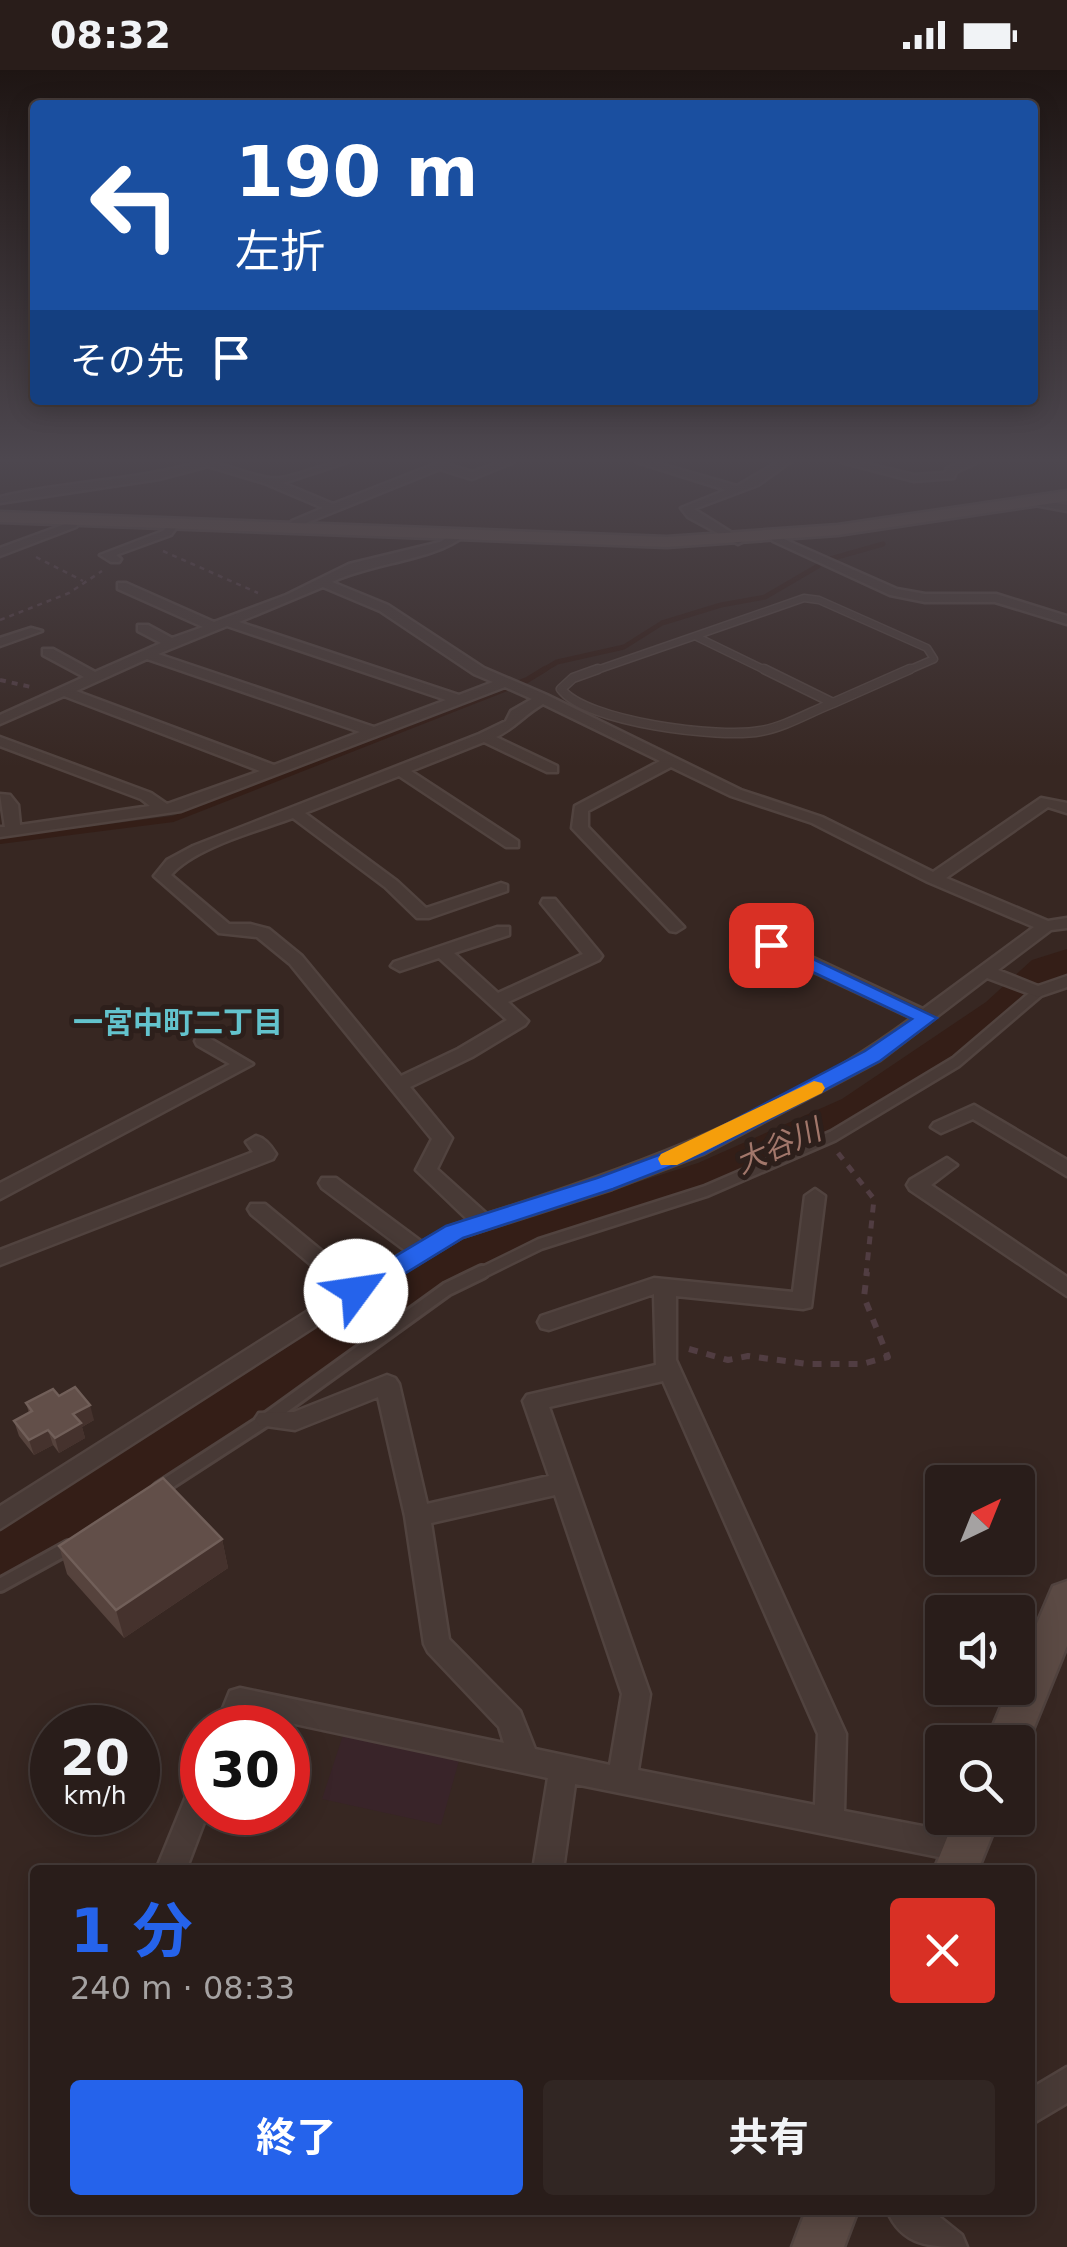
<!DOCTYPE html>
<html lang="ja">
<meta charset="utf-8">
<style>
:root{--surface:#291d1a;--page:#312623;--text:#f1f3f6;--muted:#a5a2a2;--line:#453b39;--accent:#2563eb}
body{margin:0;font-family:"DejaVu Sans","Noto Sans JP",sans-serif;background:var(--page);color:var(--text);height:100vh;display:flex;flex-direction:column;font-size:38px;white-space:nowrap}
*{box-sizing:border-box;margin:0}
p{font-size:32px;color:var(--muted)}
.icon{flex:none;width:55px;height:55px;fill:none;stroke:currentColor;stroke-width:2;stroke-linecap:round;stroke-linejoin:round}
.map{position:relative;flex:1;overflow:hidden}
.sheet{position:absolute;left:30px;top:1795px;width:1005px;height:350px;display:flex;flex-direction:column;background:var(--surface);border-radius:10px;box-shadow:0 5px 25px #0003,0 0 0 2px var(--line)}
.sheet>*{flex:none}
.hud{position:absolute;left:30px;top:30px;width:1008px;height:305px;border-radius:10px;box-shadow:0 5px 25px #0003,0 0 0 2px var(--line);background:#1a4fa0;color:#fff;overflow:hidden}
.needle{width:65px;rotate:43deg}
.tools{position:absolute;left:925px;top:1395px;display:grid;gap:20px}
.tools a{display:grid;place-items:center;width:110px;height:110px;border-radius:10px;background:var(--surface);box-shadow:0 5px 25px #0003,0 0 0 2px var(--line);font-size:50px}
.speed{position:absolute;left:30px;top:1635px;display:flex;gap:20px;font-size:50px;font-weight:700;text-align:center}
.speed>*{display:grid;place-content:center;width:130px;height:130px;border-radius:50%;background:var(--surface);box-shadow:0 5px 25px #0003,0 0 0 2px var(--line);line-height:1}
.speed small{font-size:25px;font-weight:400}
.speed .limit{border:15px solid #d22;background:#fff;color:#111}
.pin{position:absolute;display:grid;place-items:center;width:85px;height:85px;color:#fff;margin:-42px;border-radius:20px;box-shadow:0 5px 15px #0006}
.me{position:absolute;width:110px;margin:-55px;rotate:59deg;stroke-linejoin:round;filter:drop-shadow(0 0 8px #0008)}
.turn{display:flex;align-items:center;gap:35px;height:210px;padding:0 40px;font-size:45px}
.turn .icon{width:130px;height:130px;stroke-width:2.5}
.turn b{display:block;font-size:70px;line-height:85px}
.then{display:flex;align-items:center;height:95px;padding:0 40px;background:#0003;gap:20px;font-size:38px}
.round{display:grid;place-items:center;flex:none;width:105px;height:105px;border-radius:10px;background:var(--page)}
.overview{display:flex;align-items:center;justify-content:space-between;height:170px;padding:0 40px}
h1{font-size:60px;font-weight:700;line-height:75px;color:var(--accent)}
.action{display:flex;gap:20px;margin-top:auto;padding:20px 40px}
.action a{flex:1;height:115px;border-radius:10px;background:var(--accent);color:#fff;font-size:40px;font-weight:700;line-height:115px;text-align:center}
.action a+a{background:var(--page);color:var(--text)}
.status{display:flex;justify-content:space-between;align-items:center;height:70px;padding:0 50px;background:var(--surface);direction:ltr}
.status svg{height:28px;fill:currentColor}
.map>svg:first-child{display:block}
.green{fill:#392429}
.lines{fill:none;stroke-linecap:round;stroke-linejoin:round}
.stream-far1{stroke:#341e17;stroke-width:5}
.stream{stroke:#341e17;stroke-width:6}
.river{fill:#341e17;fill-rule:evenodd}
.service-far3-casing{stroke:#51433f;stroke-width:9}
.service-far2-casing{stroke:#51433f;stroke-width:11}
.service-far1-casing{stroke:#51433f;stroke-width:15}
.service-casing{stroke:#51433f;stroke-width:18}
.minor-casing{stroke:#51433f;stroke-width:5}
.secondary-casing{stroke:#51433f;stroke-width:5}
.path-far3{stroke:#513d42;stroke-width:2.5;stroke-dasharray:5 5;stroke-linecap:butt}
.path-far2{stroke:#513d42;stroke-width:4;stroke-dasharray:6 6;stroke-linecap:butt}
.path-far1{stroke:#513d42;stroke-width:5;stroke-dasharray:8 8;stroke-linecap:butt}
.path{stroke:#513d42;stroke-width:6;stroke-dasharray:9 9;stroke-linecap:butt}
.service-far3{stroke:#483a36;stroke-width:6}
.service-far2{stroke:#483a36;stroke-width:8}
.service-far1{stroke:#483a36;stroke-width:10}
.service{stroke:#483a36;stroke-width:12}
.minor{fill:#483a36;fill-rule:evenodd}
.secondary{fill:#5b4a44;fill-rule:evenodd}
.wall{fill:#56433d}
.shaded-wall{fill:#45322d}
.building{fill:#624f49;stroke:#715f59;stroke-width:2.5}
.route{fill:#2563eb;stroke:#184099;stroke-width:2.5}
.slow{fill:#f59e0b}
.labels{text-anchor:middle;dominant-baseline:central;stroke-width:10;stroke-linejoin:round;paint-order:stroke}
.neighbourhood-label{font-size:30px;font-weight:bold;fill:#63c3cd;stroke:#2d1f1b}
.water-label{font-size:30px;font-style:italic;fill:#a2776b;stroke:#2d1f1b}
</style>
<div class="status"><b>08:32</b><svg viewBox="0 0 49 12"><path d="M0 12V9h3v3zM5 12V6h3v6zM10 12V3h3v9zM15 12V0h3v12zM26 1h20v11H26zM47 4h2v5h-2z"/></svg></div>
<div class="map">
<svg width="1067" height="2177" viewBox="0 0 1067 2177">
<rect width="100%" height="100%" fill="#372722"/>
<path class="green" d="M344,1662l116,25 -19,68 -119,-26z"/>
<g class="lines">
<path class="stream-far1" d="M830,489l53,-15
M540,602l17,-10 67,-15 38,-24 59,-18 44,-8 53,-31"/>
<path class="stream" d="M0,771l173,-22 354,-139 18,-11"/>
<path class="river" d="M1067,879v27l-51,44 -142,99 -142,66 -243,80 -34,18 -113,82 -321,208 -21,7v-56l304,-187 115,-80 34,-16 245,-78 144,-64 144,-97 46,-42z"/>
<defs>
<path id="service-far3" d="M695,566l74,36
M695,566l109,-38 15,2 108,48 7,11 -30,13
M591,602l104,-36"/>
<path id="service-far2" d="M598,599l-25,9 -12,11c24,33 159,50 200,42 24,-4 49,-19 72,-28
M764,599l69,34
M833,633l77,-34"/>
<path id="service-far1" d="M477,1205l63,-31 166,-53 127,-55 123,-74 82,-70"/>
<path id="service" d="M159,1419l108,-70 180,-130 35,-17
M0,1515l69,-38"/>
<path id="minor" d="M200,392c25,0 46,13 70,16 21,3 52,-16 77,-16l-64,21 50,21 107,-42 32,10 28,-10h14l-42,17 -32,-10 -139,56 -8,7 -6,-3 5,-8 31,-13 -59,-25 -56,-17 -49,13 -159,24v-6c66,-16 135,-16 200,-35z
M637,392h16l84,24 41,-24h12l-32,23 -64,24 48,30 2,2 -6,3 -50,-27 -7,-9 45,-18z
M841,392h18l55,13 31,-2 2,-5 17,-6h14l-22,10 -2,6 -40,3z
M1033,429l34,6v6l-38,-7 -2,-2z
M75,447l6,3 -5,7 -76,29v-8l68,-25z
M173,451l6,3 -8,11 -55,20 5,4 -2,3h-8l-11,-7 63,-24z
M455,463l10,2c-29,25 -94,28 -133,47l56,23 96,63 63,27 194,95 81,27 111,55 108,-74 26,5v10l-19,-6 -102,71 102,43 19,-3v10l-16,2 -53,40 40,16 29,-10v11l-29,10 -51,-19 -107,82 -177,94 -91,35 -150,48 -140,85 -322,207v-23l341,-216 -90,-76 -3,-5 3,-5h14l92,76 49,-29 -84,-63 -3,-5 3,-5h14l86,64 26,-15 20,-7 -52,-50 16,-31 -142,-175 -33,-27 -38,-4 -65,-57 13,-16 26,-14 286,-112 27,-13 5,-10 21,-12 -27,-12 -324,124 -181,26v-10h5l-5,-33 10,1 8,10 2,20 130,-19 -9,-7 -141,-53v-9l151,56 16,11 93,-33 -196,-75 -64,28v-9l84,-38 -41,-22v-6h10l42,23 66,-29 -23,-12v-6h10l24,13 31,-11 -85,-38v-6h8l88,39 72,-27 63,-31 91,-22zM323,517l57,24 94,63 19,8 -34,13 -220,-73zM227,556l219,74 -72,27 -216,-73zM147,589l213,73 -86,33 -198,-74zM543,634l117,57 -85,45 -3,22 98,103 6,1 8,-5 -96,-100v-16l83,-44 60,29 81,27 116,59 106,45 -111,82 -146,-68h-12l-3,4 3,4 147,69c-126,94 -276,149 -425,196l-50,-45 15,-31 -42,-51 62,-30 53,-32 3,-4 -20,-19 91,-42 3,-4 -3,-4 -44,-53h-12l-2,4 42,51 -85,39 -44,-40 55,-18v-8h-12l-103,35 -3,4 9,5 39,-13 68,62 -49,29 -57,27 -99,-120 -33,-27 -19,-5h-21l-58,-49c24,-28 87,-44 122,-57l92,69 32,31h12l78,-27v-6l-6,-2 -75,25 -29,-27 -92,-68 94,-37 107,71h12v-6l-107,-70 73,-29 63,30h10v-6l-61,-29c19,-9 28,-22 47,-33z
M777,466l120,53 28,5h71l71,22v8l-72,-22h-70l-35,-7 -117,-54 -2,-2z
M31,558l11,3 -42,15v-8z
M204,965l49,29 -253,135v-16l230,-119 -33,-19 -2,-4 2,-4z
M974,1035l93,55v16l-94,-57 -32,14 -10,-6 3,-4z
M256,1066c9,2 15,10 20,18l-3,5 -273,106v-15l253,-98 -7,-10z
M947,1088l10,7 -26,20 136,92v19l-157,-106 -3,-5 3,-5z
M815,1119l10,7 -14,111 -8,2 -127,-13v64l170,374 -2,77 120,23 10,4 5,10 -5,10 -10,4 -389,-78 -12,86h-30l15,-92 -300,-64 -5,14h-28l15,-37 10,-3 264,55 -5,-16 -71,-75 -4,-8 -19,-128 -27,-119 -83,33 -36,-5 -4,-6 4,-6 35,-1 93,-37 8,3 4,6 28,120 122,-28 -26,-75 4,-6 129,-30 -2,-71 -105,36 -8,-2 -3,-6 3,-6 113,-38 139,14 12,-96zM663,1311l155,353 -3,71 -177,-35 12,-76 -101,-287zM555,1425l67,199 -12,71 -75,-16 -15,-38 -71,-72 -18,-116z
M202,1709v33h6l-22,58h-30l36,-88z
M1067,1997v36l-37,22v-36z
M887,2140h44l31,25 5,12c-35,0 -65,0 -80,-37z"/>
<path id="secondary" d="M1067,421v10l-229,34 -171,12 -667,-25v-10l667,25 171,-12z
M1067,1511v65l-39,96 -10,15v-15h-32l23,-54h9v-20l35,-82z
M955,1748h44l-21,52h-44z
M806,2140h52l-14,37h-52z"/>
</defs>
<use href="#service-far3" class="service-far3-casing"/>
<use href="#service-far2" class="service-far2-casing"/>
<use href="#service-far1" class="service-far1-casing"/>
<use href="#service" class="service-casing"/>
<use href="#minor" class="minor-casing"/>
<use href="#secondary" class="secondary-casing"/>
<path class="path-far3" d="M163,481l95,42
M36,487l47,24
M0,550l69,-27 33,-22"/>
<path class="path-far2" d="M0,610l31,7"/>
<path class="path-far1" d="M838,1083l36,46 -8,76"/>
<path class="path" d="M689,1279l39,11 20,-4 60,8h54l26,-7 -24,-60 3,-25"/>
<use href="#service-far3" class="service-far3"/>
<use href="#service-far2" class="service-far2"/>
<use href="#service-far1" class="service-far1"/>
<use href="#service" class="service"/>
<use href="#minor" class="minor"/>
<use href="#secondary" class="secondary"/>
</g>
<path class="wall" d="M59,1326l35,24 -12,7 3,11 -26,15 -6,-8 -19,10 -15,-19 -5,-15 15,-8 -3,-10z
M222,1469l6,29 -104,70 -57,-64 -8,-28z"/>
<path class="shaded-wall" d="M90,1335l4,15 -12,7 3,11 -26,15 -4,-15 18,-24z
M48,1360l5,15 -19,10 -5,-15z
M222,1469l6,29 -104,70 -8,-28z"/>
<path class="building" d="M75,1317l15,18 -17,9 8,9 -26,15 -7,-8 -19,10 -15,-19 18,-10 -6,-8 27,-14 6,7z
M163,1408l59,61 -106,71 -57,-64z"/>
<linearGradient id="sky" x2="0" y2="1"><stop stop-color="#1e1513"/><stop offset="0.56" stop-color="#4d474f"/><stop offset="1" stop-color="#4d474f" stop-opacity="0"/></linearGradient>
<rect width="1067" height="697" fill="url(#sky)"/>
<path class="route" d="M771,869l166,79 -57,43 -177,93 -90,35 -150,49 -98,60h-18l-3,-7 3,-6 99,-59 151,-48 91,-34 177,-93 47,-32 -148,-70 -3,-4z"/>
<path class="slow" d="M814,1011l8,2 3,5 -3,5 -145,72h-16l-3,-6 3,-5z"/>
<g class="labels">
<g class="neighbourhood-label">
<text x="178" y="952">一宮中町二丁目</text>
</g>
<g class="water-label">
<text transform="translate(778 1076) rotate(-24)">大谷川</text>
</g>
</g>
</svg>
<div class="tools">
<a><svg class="needle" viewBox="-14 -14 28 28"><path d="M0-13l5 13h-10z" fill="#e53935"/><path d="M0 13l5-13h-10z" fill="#a5a2a2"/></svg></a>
<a><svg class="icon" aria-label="sound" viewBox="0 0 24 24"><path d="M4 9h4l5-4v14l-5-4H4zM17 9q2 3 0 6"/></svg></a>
<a><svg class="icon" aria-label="search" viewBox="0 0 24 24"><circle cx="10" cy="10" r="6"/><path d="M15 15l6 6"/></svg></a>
</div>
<div class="speed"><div>20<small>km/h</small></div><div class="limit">30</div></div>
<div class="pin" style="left:771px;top:875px;background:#d93025"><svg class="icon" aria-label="arrive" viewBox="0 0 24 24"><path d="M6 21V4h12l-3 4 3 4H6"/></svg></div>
<svg class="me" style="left:356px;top:1221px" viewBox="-20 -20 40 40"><circle r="19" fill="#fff"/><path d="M0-13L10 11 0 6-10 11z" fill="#2563eb"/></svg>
<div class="hud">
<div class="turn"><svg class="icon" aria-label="left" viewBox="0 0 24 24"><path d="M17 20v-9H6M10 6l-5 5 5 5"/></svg><div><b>190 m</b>左折</div></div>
<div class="then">その先<svg class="icon" aria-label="arrive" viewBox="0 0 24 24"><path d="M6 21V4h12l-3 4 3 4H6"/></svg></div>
</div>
<section class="sheet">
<div class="overview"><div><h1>1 分</h1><p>240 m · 08:33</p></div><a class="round" style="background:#d93025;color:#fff"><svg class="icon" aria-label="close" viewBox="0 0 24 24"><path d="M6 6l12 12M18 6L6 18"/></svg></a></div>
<div class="action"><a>終了</a><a>共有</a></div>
</section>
</div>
